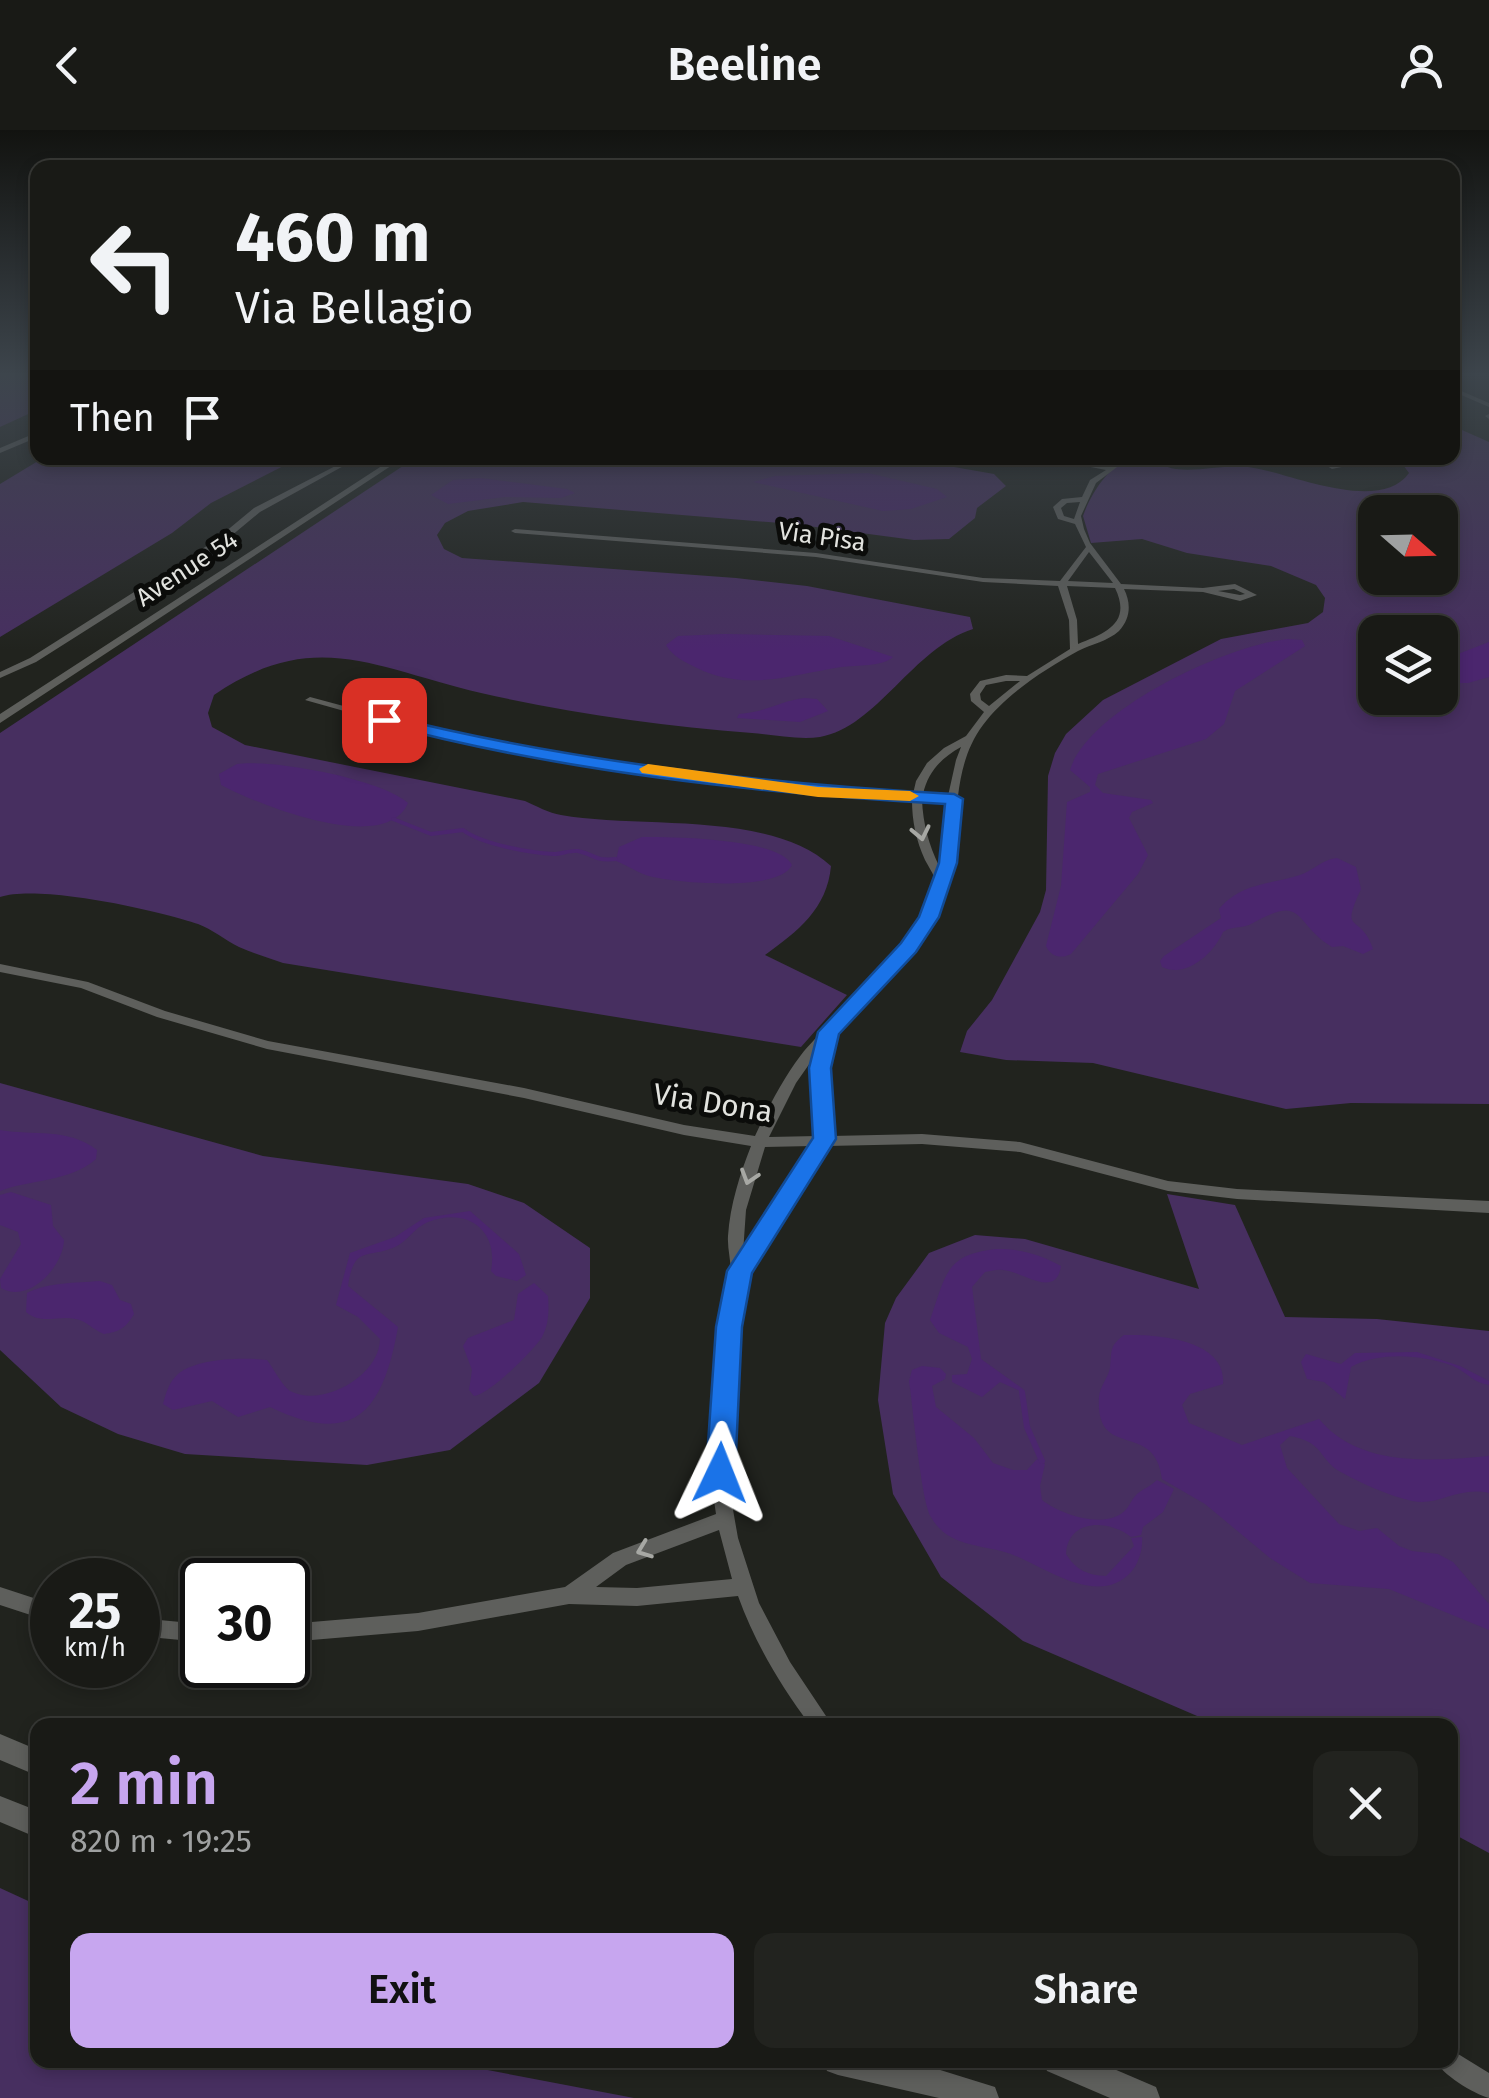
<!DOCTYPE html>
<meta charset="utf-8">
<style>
:root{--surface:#191a16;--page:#22231f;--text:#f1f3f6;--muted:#9fa1a1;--line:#373835;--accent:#c7a6ef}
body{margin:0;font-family:"Fira Sans",sans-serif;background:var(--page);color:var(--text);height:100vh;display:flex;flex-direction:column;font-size:38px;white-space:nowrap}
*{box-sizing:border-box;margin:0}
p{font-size:32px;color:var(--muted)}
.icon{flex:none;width:55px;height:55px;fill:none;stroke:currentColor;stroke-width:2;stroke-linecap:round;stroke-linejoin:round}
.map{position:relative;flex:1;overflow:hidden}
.details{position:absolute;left:30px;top:1588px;width:1428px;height:350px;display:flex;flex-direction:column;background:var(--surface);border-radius:20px;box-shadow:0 5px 15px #0003,0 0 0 2px var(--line)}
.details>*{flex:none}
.guide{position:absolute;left:30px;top:30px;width:1430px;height:305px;border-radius:20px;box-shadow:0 5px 15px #0003,0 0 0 2px var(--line);background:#191a16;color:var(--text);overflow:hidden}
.needle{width:65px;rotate:110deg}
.tools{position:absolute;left:1358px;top:365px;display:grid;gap:20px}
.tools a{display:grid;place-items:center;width:100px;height:100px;border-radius:20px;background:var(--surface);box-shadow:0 5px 15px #0003,0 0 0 2px var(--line);font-size:50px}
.speed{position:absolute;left:30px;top:1428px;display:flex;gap:20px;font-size:50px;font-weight:700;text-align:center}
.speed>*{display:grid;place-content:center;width:130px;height:130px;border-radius:50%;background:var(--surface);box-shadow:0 5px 15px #0003,0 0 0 2px var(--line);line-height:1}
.speed small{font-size:25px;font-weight:400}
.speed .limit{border:5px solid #111;border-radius:15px;background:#fff;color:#111}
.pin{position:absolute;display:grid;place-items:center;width:85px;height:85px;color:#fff;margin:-42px;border-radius:20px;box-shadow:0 5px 15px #0006}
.me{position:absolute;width:110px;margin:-55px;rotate:2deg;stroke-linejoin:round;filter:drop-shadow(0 0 8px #0008)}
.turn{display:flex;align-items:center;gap:35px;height:210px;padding:0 40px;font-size:45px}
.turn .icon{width:130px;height:130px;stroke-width:2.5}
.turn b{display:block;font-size:70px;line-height:85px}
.then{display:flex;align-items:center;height:95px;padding:0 40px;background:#0003;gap:20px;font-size:38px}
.round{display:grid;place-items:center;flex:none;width:105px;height:105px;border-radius:20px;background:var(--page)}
.overview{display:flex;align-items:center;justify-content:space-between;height:170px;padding:0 40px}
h1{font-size:60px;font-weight:600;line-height:75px;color:var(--accent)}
.action{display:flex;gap:20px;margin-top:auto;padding:20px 40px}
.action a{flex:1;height:115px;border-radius:20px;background:var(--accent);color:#111;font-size:40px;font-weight:600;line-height:115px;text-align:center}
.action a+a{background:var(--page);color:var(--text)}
header{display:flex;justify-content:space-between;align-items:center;height:130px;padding:0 40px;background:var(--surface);font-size:45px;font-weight:600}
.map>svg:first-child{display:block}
.green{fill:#472f60;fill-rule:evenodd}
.water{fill:#4b266e}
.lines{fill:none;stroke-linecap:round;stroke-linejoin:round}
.stream-far1{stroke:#4b266e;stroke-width:4}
.stream{stroke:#4b266e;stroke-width:6}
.minor{fill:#5e5f5c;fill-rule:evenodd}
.tertiary{fill:#5e5f5c;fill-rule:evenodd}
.oneway{stroke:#a7a8a4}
.route{fill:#1a73e8;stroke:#114b97;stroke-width:2.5}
.slow{fill:#f59e0b}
.labels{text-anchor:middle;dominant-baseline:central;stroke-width:10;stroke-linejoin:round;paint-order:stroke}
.far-street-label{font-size:25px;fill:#e2e3df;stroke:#0b0c0a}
.street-label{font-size:30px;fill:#e2e3df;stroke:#0b0c0a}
</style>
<header><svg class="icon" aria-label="back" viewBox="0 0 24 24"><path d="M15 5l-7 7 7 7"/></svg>Beeline<svg class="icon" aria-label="person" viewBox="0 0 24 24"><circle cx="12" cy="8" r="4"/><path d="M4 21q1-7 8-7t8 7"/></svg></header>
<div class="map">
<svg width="1489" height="1968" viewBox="0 0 1489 1968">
<rect width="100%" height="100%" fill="#21231e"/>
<path class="green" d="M0,244h37v36l-37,17z
M1453,296l36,16v662l-138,-1 -65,6 -193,-46 -87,-3 -46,-8 7,-21 25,-31 48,-88 6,-22 2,-114 7,-23 11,-19 37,-34 118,-61 87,-16 15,-11 2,-14 -9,-13 -45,-19 -84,-13 -45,-14 -51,4 -8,-27c7,-21 30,-60 56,-58 13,0 25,10 37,11 26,3 52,-6 78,-1 38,6 126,46 155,5l-11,-15h54zM1375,382h65v66h-65zM1375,502h65v66h-65z
M43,328h256l-88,45 -39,30 -172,104v-153z
M415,328h488l91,16 12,12 -29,22 -2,10 -26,21 -35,1 -121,-16 -270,-22 -55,9 -23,12 -8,12 7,14 18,9 274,20 71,8 163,31 3,12c-60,19 -96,98 -153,108 -20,3 -47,-2 -68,-4 -89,-7 -183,-20 -271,-40 -105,-24 -166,-67 -267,2l-6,18 4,14 33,18 280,56c11,5 24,12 36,14 77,14 210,-5 270,51 -4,43 -33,65 -66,89l82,40 -46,52 -518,-84c-15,-5 -30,-10 -44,-16 -14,-7 -27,-18 -41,-23 -41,-14 -159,-40 -198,-27v-164z
M0,953l263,73 205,28 56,19 66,45v50l-51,85 -89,67 -83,15 -182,-11 -67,-20 -57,-27 -61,-57z
M1167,1064l68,11 50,112 92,2 112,12v522l-39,-21v-107h-232l-195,-84 -82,-64 -48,-83 -15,-94 7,-77 11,-25 33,-45 46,-18 50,4 174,50z
M0,1758l37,17 1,155h397l199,38h-634z"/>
<path class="water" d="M868,343l69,16 10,8 -36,12 -28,2 -130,-29 22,-6z
M481,348l86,11 8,4 -14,5 -56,-1 -57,7 -17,-9 22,-15z
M724,504l105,2 64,21c-11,10 -36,8 -52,10 -50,8 -95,25 -144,1 -12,-6 -24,-11 -31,-23l12,-9z
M1288,509l14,1 3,6 -70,45 -11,33 -18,15 -108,35 -3,11 8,8 48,7 2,3 -21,9 -3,6 19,37 -10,19 -67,80c-10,5 -20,3 -25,-8l15,-60 6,-84 23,-10v-5l-20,-17c19,-61 158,-125 218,-131z
M1489,512v35l-21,6h-28v-22z
M804,568l13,1 11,12 -28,11 -63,-4 2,-4c25,-1 41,-13 65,-16z
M237,634c36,-5 144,15 171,39 -23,54 -153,0 -187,-18l-2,-11z
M642,707c30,0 137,1 150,28 -13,27 -112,18 -139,12 -14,-3 -24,-11 -37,-16l3,-14z
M1337,728l19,9 5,22c-22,48 -1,22 12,60l-10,5 -20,-8 -11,1c-39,-23 -26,-54 -79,-24 -10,6 -19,2 -30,9 -8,19 -35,47 -61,35l-2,-6 4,-5 57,-38 -2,-9c23,-27 50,-24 81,-34 14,-5 21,-15 37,-17z
M0,1000c34,6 67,-3 97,20l-1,9c-26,23 -65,20 -96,32z
M11,1062l40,13 2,21 11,14c-1,27 -35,64 -63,48l-1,-9 21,-35 -3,-12 -18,-7v-30z
M470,1081l49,43 7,21 -9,6 -21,-5 -5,-5c8,-42 -25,-64 -63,-49 -14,6 -19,17 -31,24 -28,14 -43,-3 -49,40l50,41c-15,84 -43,121 -128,80l-32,10 -26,-16 -39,9 -10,-6c3,-11 6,-22 15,-30 19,-16 65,-17 89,-14 7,9 15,26 23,31 32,17 90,-15 90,-52l-22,-22 -22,-12 14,-52 45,-16 29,-19z
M997,1119c25,0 42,5 64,17 -5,34 -39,5 -58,4 -6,-1 -12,1 -18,2l-13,15 9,72 42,30 -3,2 -20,-9 -18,15 -30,-15v-7l15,-1 5,-15 -4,-12 -29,-14 -9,-13c16,-45 15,-66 67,-71z
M100,1151l12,4 8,15 11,4 3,10c-8,14 -15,18 -30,20 -8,-3 -14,-9 -22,-13 -20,-9 -38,6 -56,-9l1,-19c22,-11 48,-10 73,-12z
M534,1153l14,13c1,14 1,28 -6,41 -9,14 -53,58 -68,59l-5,-6 3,-20 -9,-24 5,-8 46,-18 4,-26z
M1124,1205c32,-1 103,4 99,49l-33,10 -8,11 7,18 53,22 77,-26c41,49 112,42 170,37v37c-32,-7 -51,14 -77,8 -22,-5 -52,-18 -73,-30 -20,-12 -15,-29 -49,-35l-10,9 7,23 52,56 20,7 18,-3 22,18 13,5 26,3 15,8 36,42v26l-100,-41 -79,-6 -40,-25 -65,-54 -43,-25c-7,-60 -67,-17 -63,-82 1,-11 9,-19 11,-29 2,-17 -1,-22 14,-33z
M1417,1222l43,14 29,15v4c-16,-2 -22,-13 -36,-19 -30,-11 -73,-15 -102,1l-6,32 -21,-17 -17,-3 -6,-17 5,-8 35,10 14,-11z
M922,1236l18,2 6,6 -1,5 -13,7 4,21 38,31 19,25 20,7h14l10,-11 8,5 -5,22 2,14c18,14 54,26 75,16 12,-5 12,-14 20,-22 6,-5 14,-8 20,-14l17,9 -11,23 -20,15 -2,8 -10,2c-23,-18 -63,-18 -65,17 10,16 21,21 40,22l28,-30 -3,-8 11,-1c1,11 -3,26 -11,35 -33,36 -86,-5 -120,-18 -28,-10 -63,-6 -80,-37 -10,-17 -18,-110 -22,-136l3,-11z"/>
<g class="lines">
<path class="stream-far1" d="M393,689l38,15 32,-4c18,14 67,23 91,24 7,0 17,-4 24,-3 19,4 14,10 38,8"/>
<path class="stream" d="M1022,1262l5,35 15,34"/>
<path class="minor" d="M1452,257l37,16v4l-37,-16z
M1489,284v5l-4,-3z
M38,302v5l-38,16v-5z
M351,328h7l-98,54 -41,34 -183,116 -36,16v-6l30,-14 183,-116 41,-34z
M1045,328h13l52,8 12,-8h7l-33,25 -15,33 3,13 6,14 31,41 82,4 32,-4 22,11 -17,6 -37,-9 -79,-3c7,14 7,29 -5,42 -11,10 -27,13 -41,20 -33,18 -73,44 -95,74 -38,51 -19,118 -41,175 -22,55 -71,94 -110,136l1,2 -6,30 4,68 91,-2 98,8 148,39 69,8 252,12v12l-252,-14 -69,-8 -148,-39 -98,-8 -95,2 -80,126 -11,62 -7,119 3,51 6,34 21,65 31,59 42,63h-22c-30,-40 -55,-82 -72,-129l-101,10 -68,-2 -151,27 -130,11v-18l130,-11 147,-26 48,-34 103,-39c-9,-55 -4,-131 5,-186 2,-16 7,-31 9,-46 3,-16 -3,-31 -2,-46 2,-31 12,-62 23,-90l-67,-11 -160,-37 -257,-49 -110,-32 -76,-29 -81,-16v-8l88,18 77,29 103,30 256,47 160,37 71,11c13,-28 27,-56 46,-81 26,-34 142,-133 134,-174 -1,-7 -7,-15 -10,-21 -9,-20 -13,-39 -13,-60l-94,-5 -211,-28 -149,-24 -153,-43 5,-3 149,40 148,24 211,28 95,5 3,-13 11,-18 17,-15 22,-12 18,-24 -13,-11 -1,-7 10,-13 26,-6 21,1 43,-27 -1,-29 -11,-34 -75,-4 -167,-25 -301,-24 -4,-2 4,-2 301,24 167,25 77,3 26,-34 -11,-23 -17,-5 -5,-12 9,-8 20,-2 8,-17 16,-10zM1080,372l-6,17 -10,-3 -3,-8 6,-5zM1089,422l24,31 -45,-2zM1067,456l48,2c17,35 -9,45 -37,56l-1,-24zM1234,459l11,5 -5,1 -22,-4zM1006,551h14l-31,25 -8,-6 -1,-6 6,-9zM961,617l-5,13 -8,36 -25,-2c5,-22 18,-36 38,-47zM922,670l25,2 -8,64c-10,-21 -16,-42 -17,-66zM817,923l-4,15 4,68 -48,1 27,-54zM812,1016l-69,107 3,-43 19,-63zM719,1400l13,49 -95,9 -41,-1 30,-22z
M1314,328h16l21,7 -19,4z
M0,1457l52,17v18l-52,-17z
M138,1488l64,6v18l-64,-6z
M1450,1919l39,24v25c-15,-4 -48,-24 -54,-38h15z"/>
<path class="tertiary" d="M394,328h9l-403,265v-9z
M0,1604l38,16v26l-38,-16z
M0,1666l38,15v27l-38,-16z
M823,1930h85l87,27 4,11h-60l-101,-23 -11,-4z
M1043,1930h50l63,27 4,11h-50l-63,-27z"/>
</g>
<defs><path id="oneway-chevron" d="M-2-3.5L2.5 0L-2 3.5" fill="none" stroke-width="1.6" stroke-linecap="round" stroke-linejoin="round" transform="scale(2.5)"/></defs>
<g class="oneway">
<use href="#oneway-chevron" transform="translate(921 703) rotate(78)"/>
<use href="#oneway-chevron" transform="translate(749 1047) rotate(107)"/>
<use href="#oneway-chevron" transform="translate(644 1420) rotate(159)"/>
</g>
<linearGradient id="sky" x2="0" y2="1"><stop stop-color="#121310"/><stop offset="0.47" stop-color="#3d454c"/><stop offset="1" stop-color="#3d454c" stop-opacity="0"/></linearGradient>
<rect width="1489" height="520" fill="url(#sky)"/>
<path class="route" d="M384,585c186,47 379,69 570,79l9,5 -6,64 -18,54 -23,35 -77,82 -8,34 5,71 -84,134 -10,54 -7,146 -5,9 -10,4 -10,-4 -4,-9 10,-146 11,-56 86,-133 -4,-70 9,-36 83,-89 18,-26 20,-54 6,-59c-190,-11 -382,-32 -566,-81v-6z"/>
<path class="slow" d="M648,634l170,23 92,4 9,5 -9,5 -92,-4 -176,-24 -3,-4z"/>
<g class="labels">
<g class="far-street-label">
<text transform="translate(822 407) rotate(8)">Via Pisa</text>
<text transform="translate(187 439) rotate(-33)">Avenue 54</text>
</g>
<g class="street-label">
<text transform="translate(713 973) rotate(9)">Via Dona</text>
</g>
</g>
</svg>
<div class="tools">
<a><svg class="needle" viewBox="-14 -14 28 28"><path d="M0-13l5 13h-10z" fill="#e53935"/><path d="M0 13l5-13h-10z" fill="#9fa1a1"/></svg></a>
<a><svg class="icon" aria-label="layers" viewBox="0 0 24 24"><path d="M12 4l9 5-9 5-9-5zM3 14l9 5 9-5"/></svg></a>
</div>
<div class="speed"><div>25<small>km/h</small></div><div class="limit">30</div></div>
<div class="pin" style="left:384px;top:590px;background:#d93025"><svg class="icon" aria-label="arrive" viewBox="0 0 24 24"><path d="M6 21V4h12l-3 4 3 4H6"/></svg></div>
<svg class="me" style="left:720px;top:1343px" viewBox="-20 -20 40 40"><path d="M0-17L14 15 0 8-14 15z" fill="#1a73e8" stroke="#fff" stroke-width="4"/></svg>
<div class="guide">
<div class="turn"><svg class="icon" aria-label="left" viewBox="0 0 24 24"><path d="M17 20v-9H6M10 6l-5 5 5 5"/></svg><div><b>460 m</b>Via Bellagio</div></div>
<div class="then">Then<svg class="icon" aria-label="arrive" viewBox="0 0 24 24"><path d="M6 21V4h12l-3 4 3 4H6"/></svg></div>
</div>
<section class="details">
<div class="overview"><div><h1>2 min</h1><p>820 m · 19:25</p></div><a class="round"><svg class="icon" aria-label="close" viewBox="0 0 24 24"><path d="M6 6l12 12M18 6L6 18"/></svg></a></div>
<div class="action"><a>Exit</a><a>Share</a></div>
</section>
</div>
